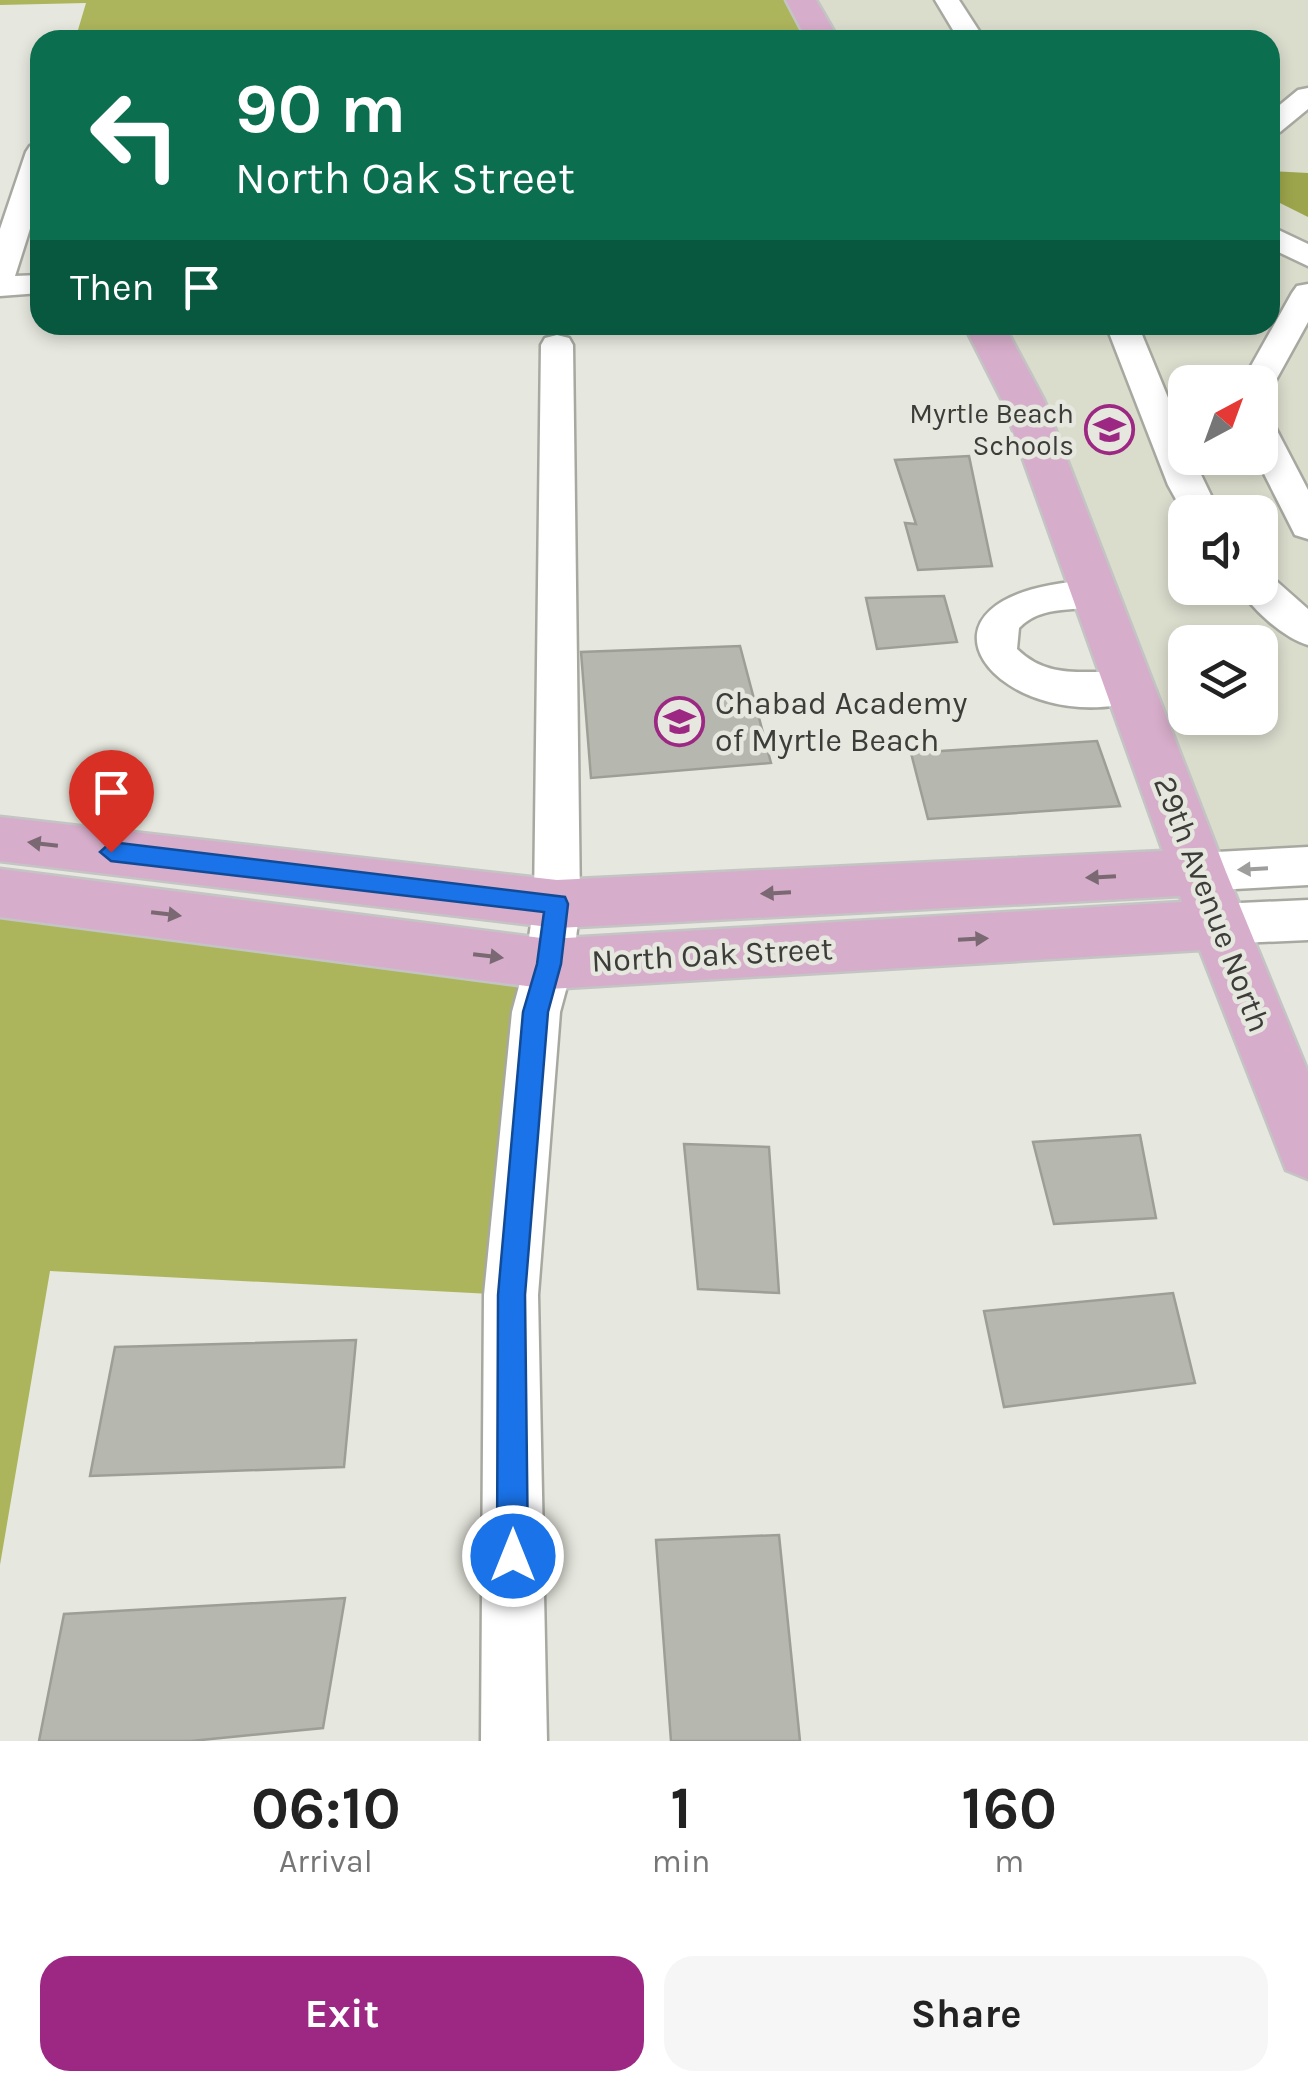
<!DOCTYPE html>
<style>
:root{--surface:#fff;--page:#f6f6f6;--text:#222;--muted:#767676;--accent:#9c2884}
body{margin:0;font-family:Karla,sans-serif;background:var(--page);color:var(--text);height:100vh;display:flex;flex-direction:column;font-size:38px;white-space:nowrap}
*{box-sizing:border-box;margin:0}
p{font-size:32px;color:var(--muted)}
.icon{flex:none;width:55px;height:55px;fill:none;stroke:currentColor;stroke-width:2;stroke-linecap:round;stroke-linejoin:round}
.map{position:relative;height:1741px;overflow:hidden}
.panel{display:flex;flex-direction:column;background:var(--surface);flex:1}
.panel>*{flex:none}
.top-card{position:absolute;left:30px;top:30px;width:1250px;height:305px;border-radius:30px;box-shadow:0 5px 15px #0003;background:#0b6e4f;color:#fff;overflow:hidden}
.needle{width:65px;rotate:41deg}
.buttons{position:absolute;left:1168px;top:365px;display:grid;gap:20px}
.buttons a{display:grid;place-items:center;width:110px;height:110px;border-radius:20px;background:var(--surface);box-shadow:0 5px 15px #0003;font-size:50px}
.pin{position:absolute;display:grid;place-items:center;width:85px;height:85px;color:#fff;margin:-102px -42px;border-radius:50% 50% 50% 0;rotate:-45deg;box-shadow:0 0 10px #0007}
.pin .icon{rotate:45deg}
.me{position:absolute;width:110px;margin:-55px;rotate:0deg;stroke-linejoin:round;filter:drop-shadow(0 0 8px #0008)}
.turn{display:flex;align-items:center;gap:35px;height:210px;padding:0 40px;font-size:45px}
.turn .icon{width:130px;height:130px;stroke-width:2.5}
.turn b{display:block;font-size:70px;line-height:85px}
.then{display:flex;align-items:center;height:95px;padding:0 40px;background:#0003;gap:20px;font-size:38px}
.eta{display:flex;justify-content:space-evenly;align-items:center;height:170px;text-align:center}
.eta b{font-size:60px;font-weight:700;line-height:70px}
.action{display:flex;gap:20px;margin-top:auto;padding:20px 40px}
.action a{flex:1;height:115px;border-radius:30px;background:var(--accent);color:#fff;font-size:40px;font-weight:700;line-height:115px;text-align:center}
.action a+a{background:var(--page);color:var(--text)}
.map>svg:first-child{display:block}
.built{fill:#dadccc;fill-rule:evenodd}
.forest{fill:#acb55c}
.water{fill:#9ca54b}
.building{fill:#b6b7af;stroke:#9d9f96;stroke-width:2.5}
.lines{fill:none;stroke-linecap:round;stroke-linejoin:round}
.minor-casing{stroke:#a7a9a1;stroke-width:5}
.major-casing{stroke:#c4c4c4;stroke-width:5}
.minor{fill:#fff;fill-rule:evenodd}
.major{fill:#d6adca;fill-rule:evenodd}
.oneway{fill:#7a6973}
.oneway2{fill:#9e9e9c}
.route{fill:#1a73e8;stroke:#114b97;stroke-width:2.5}
.labels{text-anchor:middle;dominant-baseline:central;stroke-width:9;stroke-linejoin:round;paint-order:stroke}
.far-poi-label{font-size:28px;fill:#3c3c39;stroke:#e6e7de;text-anchor:end}
.poi-label{font-size:32px;fill:#3c3c39;stroke:#e6e7de;text-anchor:start}
.street-label{font-size:32px;fill:#3c3c39;stroke:#e6e7de}
</style>
<div class="map">
<svg width="1308" height="1741" viewBox="0 0 1308 1741">
<rect width="100%" height="100%" fill="#e6e7de"/>
<path class="built" d="M801,0h507v866l-110,6 -216,-547h288v-285h-447zM1185,382h75v76h-75zM1185,512h75v76h-75zM1185,642h75v76h-75z"/>
<path class="forest" d="M0,0h789l31,40h-745l11,-37 -86,2z
M0,893l549,71 -38,331 -461,-24 -50,294z"/>
<path class="water" d="M1270,171l38,2v44l-38,-19z"/>
<path class="building" d="M969,456l23,110 -74,4 -13,-47 11,1 -21,-64z
M944,596l13,46 -80,7 -11,-51z
M740,646l31,117 -180,15 -10,-126z
M1097,741l23,65 -192,13 -17,-66z
M1140,1135l16,83 -102,6 -21,-82z
M684,1144l85,3 10,146 -81,-4z
M1173,1293l22,90 -191,24 -20,-96z
M356,1340l-12,127 -254,9 25,-129z
M779,1535l21,206h-129l-15,-201z
M345,1598l-22,130 -132,13h-152l25,-127z"/>
<g class="lines">
<defs>
<path id="minor" d="M935,0h24l26,40h-26z
M1308,88v21l-28,23 -10,2v-21l28,-23z
M40,144v53l-25,79 25,-1v18l-40,3v-67l26,-77 4,-6z
M1270,226l38,18v22l-38,-18z
M1308,284v38l-37,67 -11,3v-10h-18l50,-89 5,-7z
M1106,325h32l47,114v19h8l26,54h-34v4l-2,-4 -15,-27z
M557,335l12,3 4,7 7,559 -7,60 -13,48 -22,283 9,446h-66l3,-446 28,-283 13,-48 9,-60 7,-559 4,-7z
M1260,418l12,3 36,69v49l-13,-4 -39,-77h4z
M1260,575l13,3 35,31v36c-24,-7 -57,-36 -68,-57h20z
M1095,580l14,4 5,10 -5,10c-31,9 -66,-1 -90,24l-2,21c39,38 82,14 127,28l6,11 -6,11c-143,45 -267,-107 -49,-119z
M1308,847v38l-110,6 -16,-6 -7,-13 7,-13 16,-6z
M1308,900v40l-89,4 -16,-6 -7,-14 7,-14 16,-6z"/>
<path id="major" d="M786,0h30l23,40h-32z
M964,325h40l40,75 182,472 82,200v107l-22,-9 -86,-220 -651,39 -549,-72v-48l549,70 633,-37 -2,-6 -623,32 -557,-67v-44l557,63 606,-29 -161,-451z"/>
</defs>
<use href="#minor" class="minor-casing"/>
<use href="#major" class="major-casing"/>
<use href="#minor" class="minor"/>
<use href="#major" class="major"/>
</g>
<defs><path id="oneway-solid" d="M-6-.8H1V-3.2L6.5 0L1 3.2V.8H-6Z" transform="scale(2.5)"/></defs>
<g class="oneway">
<use href="#oneway-solid" transform="translate(43 844) rotate(-173)"/>
<use href="#oneway-solid" transform="translate(1101 877) rotate(177)"/>
<use href="#oneway-solid" transform="translate(776 893) rotate(177)"/>
<use href="#oneway-solid" transform="translate(166 914) rotate(7)"/>
<use href="#oneway-solid" transform="translate(973 939) rotate(-3)"/>
<use href="#oneway-solid" transform="translate(488 956) rotate(7)"/>
</g>
<use class="oneway2" href="#oneway-solid" transform="translate(1253 869) rotate(177)"/>
<path class="route" d="M111,842l454,55 3,7 -7,60 -13,48 -23,283 3,261 -4,11 -11,5 -11,-5 -5,-11 1,-261 25,-283 14,-48 7,-52 -433,-51 -11,-9z"/>
<defs>
<symbol id="school-ring" viewBox="-11 -11 22 22"><circle r="9.5" fill="#e6e7de" stroke="#9c2884" stroke-width="1.5"/><path d="M0-5L7-2L0 1L-7-2ZM-4 1L0 2.5L4 1V4Q0 6-4 4Z" fill="#9c2884"/></symbol>
</defs>
<g fill-rule="evenodd">
<use href="#school-ring" x="1082" y="402" width="55" height="55"/>
<use href="#school-ring" x="652" y="694" width="55" height="55"/>
</g>
<g class="labels">
<g class="far-poi-label">
<text x="1074" y="413">Myrtle Beach<tspan x="1074" dy="32">Schools</tspan></text>
</g>
<g class="poi-label">
<text x="715" y="703">Chabad Academy<tspan x="715" dy="37">of Myrtle Beach</tspan></text>
</g>
<g class="street-label">
<text transform="translate(1212 904) rotate(69)">29th Avenue North</text>
<text transform="translate(712 955) rotate(-3)">North Oak Street</text>
</g>
</g>
</svg>
<div class="buttons">
<a><svg class="needle" viewBox="-14 -14 28 28"><path d="M0-13l5 13h-10z" fill="#e53935"/><path d="M0 13l5-13h-10z" fill="#767676"/></svg></a>
<a><svg class="icon" aria-label="sound" viewBox="0 0 24 24"><path d="M4 9h4l5-4v14l-5-4H4zM17 9q2 3 0 6"/></svg></a>
<a><svg class="icon" aria-label="layers" viewBox="0 0 24 24"><path d="M12 4l9 5-9 5-9-5zM3 14l9 5 9-5"/></svg></a>
</div>
<div class="pin" style="left:111px;top:852px;background:#d93025"><svg class="icon" aria-label="arrive" viewBox="0 0 24 24"><path d="M6 21V4h12l-3 4 3 4H6"/></svg></div>
<svg class="me" style="left:513px;top:1556px" viewBox="-20 -20 40 40"><circle r="17" fill="#1a73e8" stroke="#fff" stroke-width="3"/><path d="M0-11L8 9 0 5-8 9z" fill="#fff"/></svg>
<div class="top-card">
<div class="turn"><svg class="icon" aria-label="left" viewBox="0 0 24 24"><path d="M17 20v-9H6M10 6l-5 5 5 5"/></svg><div><b>90 m</b>North Oak Street</div></div>
<div class="then">Then<svg class="icon" aria-label="arrive" viewBox="0 0 24 24"><path d="M6 21V4h12l-3 4 3 4H6"/></svg></div>
</div>
</div>
<section class="panel">
<div class="eta">
<div><b>06:10</b><p>Arrival</p></div>
<div><b>1</b><p>min</p></div>
<div><b>160</b><p>m</p></div>
</div>
<div class="action"><a>Exit</a><a>Share</a></div>
</section>
